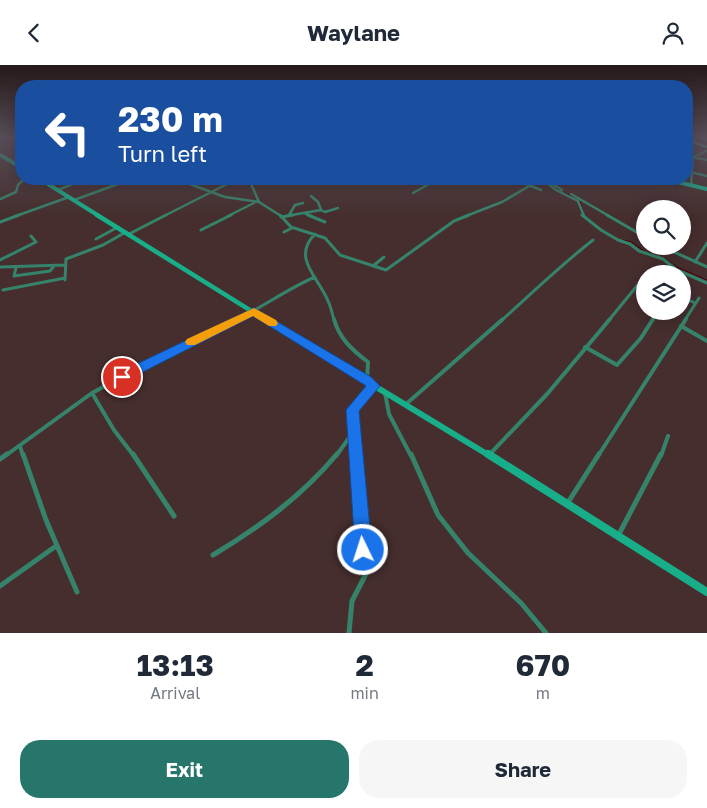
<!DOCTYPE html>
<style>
:root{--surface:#fff;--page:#f6f6f7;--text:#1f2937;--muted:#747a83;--accent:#26766b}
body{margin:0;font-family:"Golos Text",sans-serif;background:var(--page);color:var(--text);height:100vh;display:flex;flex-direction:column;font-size:19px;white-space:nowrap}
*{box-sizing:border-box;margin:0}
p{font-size:16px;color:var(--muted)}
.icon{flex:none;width:28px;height:28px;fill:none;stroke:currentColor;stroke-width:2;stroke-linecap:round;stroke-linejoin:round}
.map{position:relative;height:568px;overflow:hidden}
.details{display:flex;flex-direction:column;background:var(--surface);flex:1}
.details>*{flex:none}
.guide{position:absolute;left:15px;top:15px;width:678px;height:105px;border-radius:20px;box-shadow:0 2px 12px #0003;background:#1a4fa0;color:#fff;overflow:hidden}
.fabs{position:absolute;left:636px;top:135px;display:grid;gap:10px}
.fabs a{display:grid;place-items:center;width:55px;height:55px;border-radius:50%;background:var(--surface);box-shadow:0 2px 12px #0003;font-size:25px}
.pin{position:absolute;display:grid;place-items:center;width:42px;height:42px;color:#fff;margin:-21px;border:2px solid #fff;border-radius:50%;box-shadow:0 1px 5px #0007}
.me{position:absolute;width:55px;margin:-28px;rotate:356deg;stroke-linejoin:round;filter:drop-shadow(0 0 4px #0008)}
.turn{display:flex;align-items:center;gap:18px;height:105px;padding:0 20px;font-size:22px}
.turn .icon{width:65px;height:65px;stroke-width:2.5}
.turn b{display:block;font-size:35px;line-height:42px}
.eta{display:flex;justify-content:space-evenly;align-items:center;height:85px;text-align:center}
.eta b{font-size:30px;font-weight:700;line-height:35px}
.primary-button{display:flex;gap:10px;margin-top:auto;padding:10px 20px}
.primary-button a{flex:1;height:58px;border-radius:20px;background:var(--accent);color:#fff;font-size:20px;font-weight:700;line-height:58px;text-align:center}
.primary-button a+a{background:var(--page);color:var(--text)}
header{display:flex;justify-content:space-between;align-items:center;height:65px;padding:0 20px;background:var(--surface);font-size:22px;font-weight:700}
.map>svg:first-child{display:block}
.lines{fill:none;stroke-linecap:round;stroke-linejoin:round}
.stream{stroke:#4a020b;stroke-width:1}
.street-far3{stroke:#36836c;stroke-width:2.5}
.street-far2{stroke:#36836c;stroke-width:3}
.street-far1{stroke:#36836c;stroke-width:4}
.street{stroke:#36836c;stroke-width:5}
.secondary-far3{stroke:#19ae8a;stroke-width:4}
.secondary-far2{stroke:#19ae8a;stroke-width:4.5}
.secondary-far1{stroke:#19ae8a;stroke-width:6}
.secondary{stroke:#19ae8a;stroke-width:8}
.highway{fill:#3ce6ba;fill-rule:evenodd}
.route{fill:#1a73e8;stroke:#114b97}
.slow{fill:#f59e0b}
</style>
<header><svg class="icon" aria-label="back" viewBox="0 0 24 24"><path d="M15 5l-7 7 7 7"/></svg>Waylane<svg class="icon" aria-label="person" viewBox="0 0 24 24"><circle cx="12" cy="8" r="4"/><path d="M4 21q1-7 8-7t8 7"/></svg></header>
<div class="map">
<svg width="707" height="568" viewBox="0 0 707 568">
<rect width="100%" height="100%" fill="#452e2d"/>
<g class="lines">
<path class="stream" d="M565,128l7,3
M580,136l3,10
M623,175l9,2 12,9
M664,193l13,9 30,13"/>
<path class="street-far3" d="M18,72h3
M686,91l21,4
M686,106l21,5
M157,114l5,2 8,-2
M176,114l49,18 34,5
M249,114l10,23 22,14
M514,114l27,11
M542,114l14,11 22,11 6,15
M545,114l17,11
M691,120l2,-28 14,-6
M58,125l27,-11
M413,128l25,-14
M571,129l38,22
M311,131l7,6 3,8 4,2 13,-4
M0,134l16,-7 2,-7 6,-6
M74,135l58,-21
M306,149l5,2
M289,150l6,-10 8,-2
M16,151l53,-19
M164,151l73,-37
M228,151l26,-13
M286,151l35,-6
M466,151l36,-14 29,-17"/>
<path class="street-far2" d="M280,150l11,12 34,11 15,17 46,15 68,-49 15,-6
M308,150l17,7
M582,150l19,15 17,10 12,4 9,7 24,8 14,11 30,13
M607,150l38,22
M281,152l12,-2
M0,157l19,-7
M201,165l30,-15
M284,167l8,-4
M129,169l37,-19
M315,169c-24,24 4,44 13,67 3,6 4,12 6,19
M96,174l22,-12
M661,181l46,21
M0,195l36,-18 -5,-6
M695,197l12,-19
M373,201l11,-9
M0,202l65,-2
M16,203l-2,8 36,-5 4,-5
M647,209l2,-2
M65,215l1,-21 37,-14 23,-13
M3,225l62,-12
M684,233l11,5
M236,255c27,-13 51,-31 79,-43
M502,255c30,-27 59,-55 91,-80
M609,255l36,-44
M653,255l2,-4
M685,255l14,-22"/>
<path class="street-far1" d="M334,254c5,19 18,31 34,43l-1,19
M681,261l26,15
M585,282l32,18 24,-27 12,-19
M92,328l22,37 20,26
M385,328l4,21 22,42
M405,340l98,-86
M20,381l3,10
M489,390l59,-62 62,-74
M5,391l87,-63 61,-33 86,-41
M336,391l18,-25
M356,391l-4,-46 22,-24
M598,391l88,-137
M661,391l7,-20"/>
<path class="street" d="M23,389l23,66 31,72
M133,389l41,62
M411,389l27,61 30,38 53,50 25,30
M0,394l7,-5
M567,439l32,-50
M618,471l43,-82
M213,490c47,-28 89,-59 124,-101
M0,521l56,-40
M349,568l3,-32 16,-31 -5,-20 -8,-96"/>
<path class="secondary-far3" d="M0,90l21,12
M40,114l59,37
M665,114l42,10"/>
<path class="secondary-far2" d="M97,150l169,105"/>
<path class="secondary-far1" d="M264,254l226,137"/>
<path class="secondary" d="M488,389l219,138"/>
<path class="highway" d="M694,72h5l8,2v2z
M686,73l21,8v2l-21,-7z"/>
</g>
<linearGradient id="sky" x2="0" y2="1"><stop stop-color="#261919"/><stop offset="0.48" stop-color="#564c57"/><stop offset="1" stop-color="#564c57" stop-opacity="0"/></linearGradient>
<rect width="707" height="151" fill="url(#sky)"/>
<path class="route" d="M254,243l117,69 9,9 -21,25 13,139 -3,6 -6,2 -5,-2 -3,-6 -9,-140 20,-24 -3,-2 -110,-68 -126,64h-9l-2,-3 2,-4z"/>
<path class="slow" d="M254,243l22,12 2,3 -2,3h-7l-16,-10 -58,29h-8l-2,-3 2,-3z"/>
</svg>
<div class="fabs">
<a><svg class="icon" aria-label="search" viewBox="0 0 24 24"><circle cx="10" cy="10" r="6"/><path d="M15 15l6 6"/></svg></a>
<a><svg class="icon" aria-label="layers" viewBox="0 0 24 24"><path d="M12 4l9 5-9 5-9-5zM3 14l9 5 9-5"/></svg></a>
</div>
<div class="pin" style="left:122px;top:312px;background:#d93025"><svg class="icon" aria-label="arrive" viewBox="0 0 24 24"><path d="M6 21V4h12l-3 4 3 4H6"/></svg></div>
<svg class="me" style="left:363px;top:485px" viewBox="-20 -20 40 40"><circle r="17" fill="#1a73e8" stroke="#fff" stroke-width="3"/><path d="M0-11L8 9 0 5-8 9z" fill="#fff"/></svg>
<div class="guide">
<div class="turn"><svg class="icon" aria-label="left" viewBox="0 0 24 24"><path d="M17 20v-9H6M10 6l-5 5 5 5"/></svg><div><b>230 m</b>Turn left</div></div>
</div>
</div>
<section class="details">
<div class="eta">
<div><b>13:13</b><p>Arrival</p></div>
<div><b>2</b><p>min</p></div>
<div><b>670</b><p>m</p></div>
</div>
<div class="primary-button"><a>Exit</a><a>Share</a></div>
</section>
